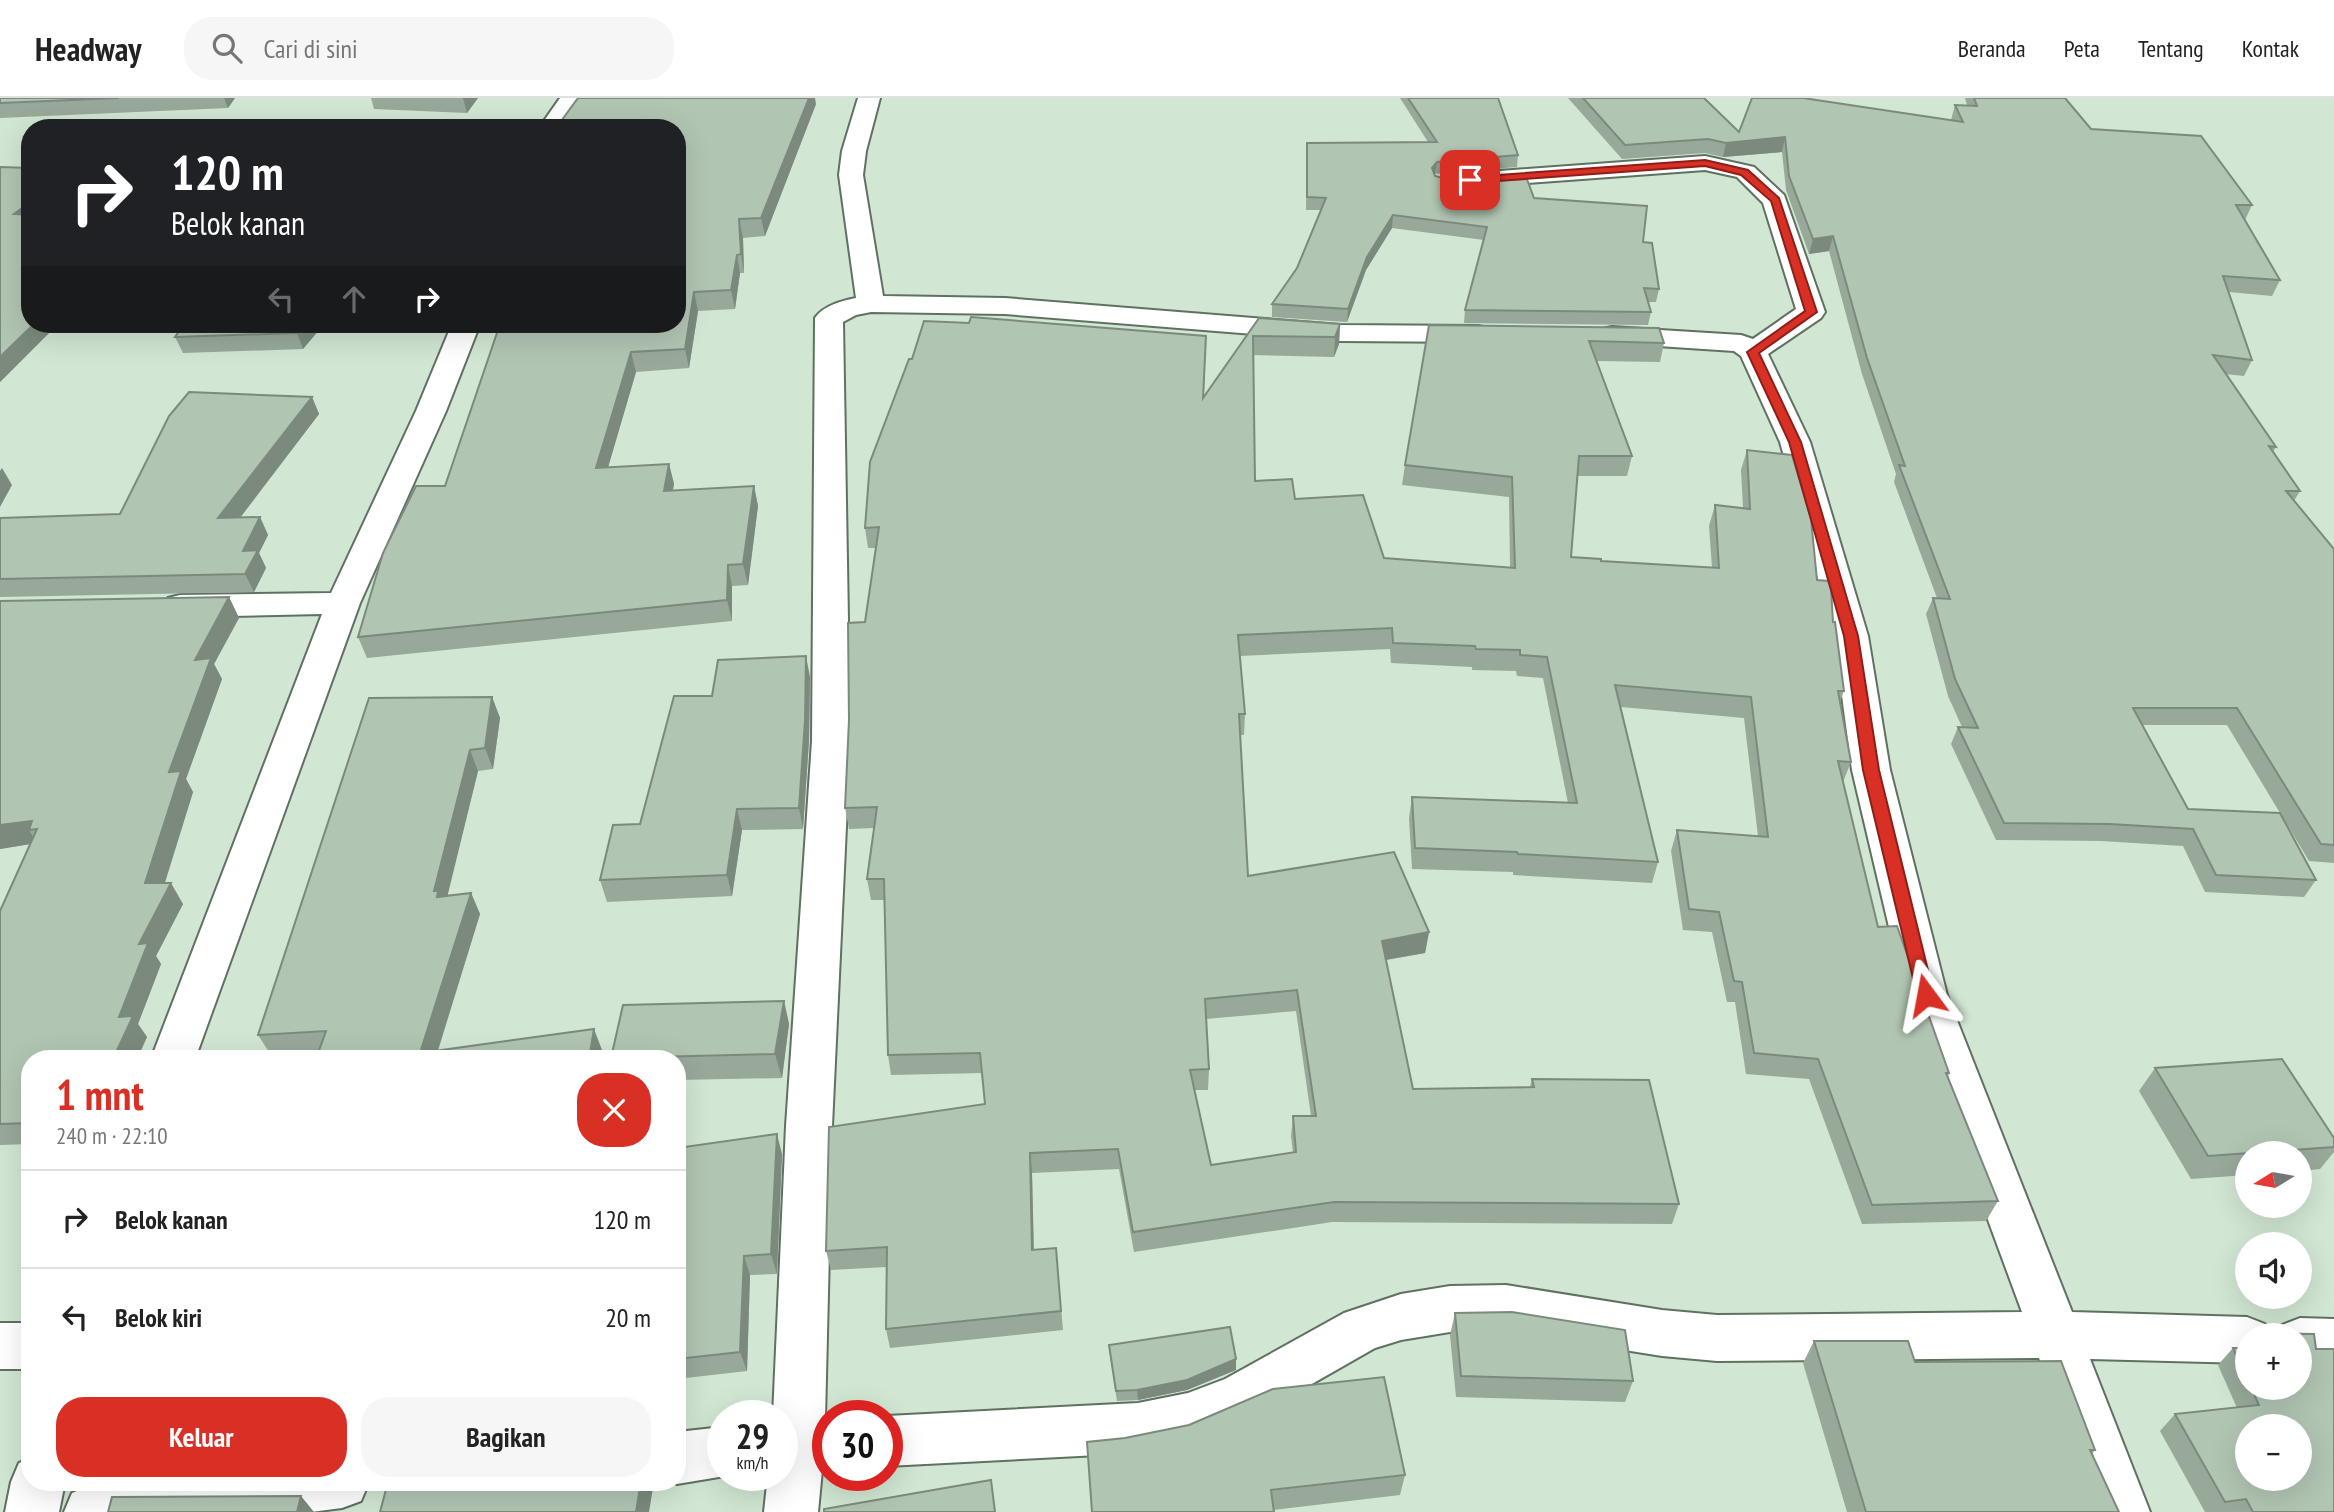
<!DOCTYPE html>
<html lang="id">
<meta charset="utf-8">
<style>
:root{--surface:#fff;--page:#f6f6f6;--text:#222;--muted:#767676;--line:#e0e0e0;--accent:#d93025}
body{margin:0;font-family:"PT Sans Narrow",sans-serif;background:var(--page);color:var(--text);height:100vh;display:flex;flex-direction:column;font-size:26px;white-space:nowrap}
*{box-sizing:border-box;margin:0}
p{font-size:23px;color:var(--muted)}
.icon{flex:none;width:38px;height:38px;fill:none;stroke:currentColor;stroke-width:2;stroke-linecap:round;stroke-linejoin:round}
.map{position:relative;flex:1;overflow:hidden}
.details{position:absolute;left:21px;top:952px;width:665px;height:441px;display:flex;flex-direction:column;background:var(--surface);border-radius:28px;box-shadow:0 7px 28px #0002}
.details>*{flex:none}
.guide{position:absolute;left:21px;top:21px;width:665px;height:214px;border-radius:28px;box-shadow:0 7px 28px #0002;background:#202124;color:#fff;overflow:hidden}
.needle{width:46px;rotate:259deg}
.controls{position:absolute;left:2235px;top:1043px;display:grid;gap:14px}
.controls a{display:grid;place-items:center;width:77px;height:77px;border-radius:50%;background:var(--surface);box-shadow:0 7px 28px #0002;font-size:35px}
.speed{position:absolute;left:707px;top:1302px;display:flex;gap:14px;font-size:35px;font-weight:700;text-align:center}
.speed>*{display:grid;place-content:center;width:91px;height:91px;border-radius:50%;background:var(--surface);box-shadow:0 7px 28px #0002;line-height:1}
.speed small{font-size:18px;font-weight:400}
.speed .limit{border:10px solid #d22;background:#fff;color:#111}
.pin{position:absolute;display:grid;place-items:center;width:60px;height:60px;color:#fff;margin:-30px;border-radius:14px;box-shadow:0 4px 10px #0006}
.me{position:absolute;width:77px;margin:-38px;rotate:347deg;stroke-linejoin:round;filter:drop-shadow(0 0 5px #0008)}
.turn{display:flex;align-items:center;gap:24px;height:147px;padding:0 35px;font-size:32px}
.turn .icon{width:91px;height:91px;stroke-width:2.5}
.turn b{display:block;font-size:49px;line-height:60px}
.lanes{display:flex;align-items:center;height:66px;padding:0 35px;background:#0003;justify-content:center;gap:35px;direction:ltr}
.lanes .off{opacity:.35}
.round{display:grid;place-items:center;flex:none;width:74px;height:74px;border-radius:28px;background:var(--page)}
.headline{display:flex;align-items:center;justify-content:space-between;height:119px;padding:0 35px}
h1{font-size:42px;font-weight:800;line-height:52px;color:var(--accent)}
.primary-button{display:flex;gap:14px;margin-top:auto;padding:14px 35px}
.primary-button a{flex:1;height:80px;border-radius:28px;background:var(--accent);color:#fff;font-size:28px;font-weight:800;line-height:80px;text-align:center}
.primary-button a+a{background:var(--page);color:var(--text)}
ul{padding:0;list-style:none}
li{display:flex;align-items:center;gap:21px;height:98px;padding:0 35px;border-top:2px solid var(--line)}
li div{flex:1}
li b{display:block;font-size:26px}
li em{font-style:normal}
header{display:flex;align-items:center;gap:42px;box-sizing:border-box;height:98px;padding:0 35px;background:var(--surface);border-bottom:2px solid var(--line)}
header strong{font-size:33px}
nav{display:flex;gap:38px;margin-inline-start:auto;font-size:24px}
.search{width:490px;height:63px;background:var(--page);display:flex;align-items:center;gap:18px;box-sizing:border-box;padding:0 24px;border-radius:28px;color:var(--muted);font-size:26px}
.map>svg:first-child{display:block}
.lines{fill:none;stroke-linecap:round;stroke-linejoin:round}
.street-casing{stroke:#5f7161;stroke-width:4}
.street{fill:#fff;fill-rule:evenodd}
.wall{fill:#98a99a;fill-rule:evenodd}
.shaded-wall{fill:#7c8a7d}
.building{fill:#b1c5b3;stroke:#7c8a7d;stroke-width:2;fill-rule:evenodd}
.route{fill:#d93025;stroke:#8d1f18;stroke-width:2}
</style>
<header>
<strong>Headway</strong>
<div class="search"><svg class="icon" aria-label="search" viewBox="0 0 24 24"><circle cx="10" cy="10" r="6"/><path d="M15 15l6 6"/></svg>Cari di sini</div>
<nav><a>Beranda</a><a>Peta</a><a>Tentang</a><a>Kontak</a></nav>
</header>
<div class="map">
<svg width="2334" height="1414" viewBox="0 0 2334 1414">
<rect width="100%" height="100%" fill="#d1e6d3"/>
<g class="lines">
<defs>
<path id="street" d="M560,0h22l-19,30h-24z
M858,0h22l-14,53 -3,24 20,121 122,2 334,27 139,1 10,2 4,6 -4,6 -10,2 -139,-1 -334,-27 -134,-2 -15,3 -13,7 7,419 -18,385 -7,293h3v50l-6,1 -4,42h-54l4,-37h14v-59h-9l13,-290 26,-385 3,-423c9,-13 27,-17 41,-20l-17,-123 3,-24z
M1705,58l49,11 30,28 41,117 -4,6 -53,36 42,88 58,194 22,134 57,225 125,317 175,5 18,7 5,11h-23v28l-157,-4 60,153h-54l-57,-154 -322,3 -55,-5 -156,-25 -56,1 -49,8 -26,8 -114,65 -73,30 -50,10 -251,13v-50l251,-13 50,-10 37,-14 119,-66 57,-19 49,-8 56,-1 156,25 55,5 305,-3 -117,-317 -53,-225 -18,-134 -54,-194 -39,-86 -7,-5 -122,-8 -10,-2 -4,-6 4,-6 10,-2 129,8 12,4 43,-30 -33,-106 -26,-26 -32,-7 -232,17 -9,-2 -3,-5 3,-5 9,-2z
M452,226h28l-34,87 -86,192 -165,456h-44l171,-445 -142,3 -12,-3 -5,-8 5,-8 12,-3 151,-2 85,-182z
M2300,1220l34,1v46l-34,-1v-29h-23l5,-10z
M0,1225h30v46h-30z
M723,1329v48h8l-54,9 -4,-2h4v-50z
M30,1361v23h35l-6,30h-54l6,-30 8,-19z
M116,1384h253l-8,19 -19,7 -31,4h-247l8,-19 19,-8z"/>
</defs>
<use href="#street" class="street-casing"/>
<use href="#street" class="street"/>
</g>
<path class="wall" d="M0,0h235l-7,10 -228,10z
M371,0h107l-11,15 -93,-4z
M1400,0h98l20,57 -1,12 -82,7v2l99,22 109,44 16,47 -3,13h-8l3,10 -3,13 -184,-2 1,-13 19,-70 -92,-12 -26,42 -19,52 -75,-5v-13l25,-36 24,-58h-15l1,-67 121,-1z
M1568,0h136l35,34 212,-12 4,-15h12l-2,-7h100l26,31 161,76 -7,15 35,60 -8,16 -43,-4 23,68 -8,16 -19,-2 51,73 -3,5 27,39 -6,10 40,48v314l-25,-2 -82,-136h-85l46,84 128,71 -12,17 -99,-5 -22,-46 -82,-5 -105,-1 -45,-96 7,-17h4l-14,-31 -22,-82 7,-16h4l-43,-116 2,-8 -34,-100 -33,-123 -20,3 -23,-64 -4,-38 -59,5 -18,-4 -83,6z
M816,6l-51,132 -22,2 1,35h-4l-5,36 -37,2 -9,57 -53,4 -28,95 61,-3 5,20 -1,7 81,-5 4,20 -10,79 -16,1v35l-365,37 -9,-21 319,-509z
M0,69l30,157h294l-21,25 -120,4 -8,-16 8,-12 -134,8 -49,49z
M1259,220l81,6 -1,20 -5,13 -81,-2 2,126 40,18 89,59 126,10 -1,-71 -107,-12 3,-20 24,-140 235,18 -4,19 -63,-1 35,95 -5,20h-49l-7,81 30,4 111,7 -3,-42 6,-21 28,3 -2,-38 6,-20 70,130 16,42 11,69 -4,11 11,60 -8,20 35,145 71,146 -1,3 50,125 -12,20 -124,3 -53,-145 -63,-5 -11,-72h-8l-15,-70 -29,-2 -12,-79 6,-21 81,6 -14,-118 -123,-11 37,155 -6,21 -139,-8v-3l-101,-3 -3,-51 3,-21 156,6 -25,-125 -26,-2 -1,-5 -44,-1v-3l-81,-4 -1,-14 -150,7 5,58 -1,21h-4l8,141 181,56 -4,21 -39,7 27,129 117,-2 2,-8 147,125 -7,20 -340,-2 -198,30 -15,-83 -87,4 2,77 22,-2 7,82 -173,18 -4,-19v-62l-55,3 -5,-19 159,-147 -3,-31 -91,2 -3,-20 -3,-155h-14l-4,-21 7,-51 -25,1 -4,-21 20,-186 11,-74h-8l-3,-20 341,-192 -2,61zM1296,913l15,105h-18l-2,20 2,17 -82,12 -17,-75h14l1,-21 -3,-50z
M312,299l7,17 -79,104 20,-1 8,18 -9,18 7,15 -12,24 -254,5v-79l120,-4z
M229,499l10,21 -25,46 8,15 -36,100 7,13 -28,91 18,21 -27,52 5,8 -23,60 9,13 -10,22h-107v85l-30,1v-234l30,-67 -30,5v-248z
M810,579l-1,64 -6,88 -61,1 -10,66 -125,6 -7,-22 40,-56 72,-128z
M492,599l8,21 -7,51 -15,2 -31,124 24,-2 9,21 -42,137 164,-1 -2,9h-284l2,-6 -47,2 -13,-20z
M784,903l5,23 -7,54 -105,2v-21l-66,-1z
M2155,970l179,70v14l-14,17 -20,2v-18h-53v22l-56,4 -52,-88z
M677,1050l105,6 -5,120 -27,1 -3,96 -70,8z
M1455,1215l178,68 -8,21 -169,-5 -6,-62z
M2265,1235l49,1 2,15h18v163h-129l-45,-81 15,-17 62,-6 -19,-43 15,-17h14v40h53v-53h-37zM2247,1328h53v53h-53z
M1814,1243l101,21 180,88 -3,4 27,58h-272l-44,-149z
M1109,1247l127,25 -49,20 -49,10 -21,1 -7,-45z
M1405,1377l-5,20 -127,15 -181,2z"/>
<path class="shaded-wall" d="M224,0h11l-7,10z
M463,0h15l-11,15z
M809,0h6l1,6 -51,132 -4,-18z
M1785,39l-3,15 -59,5 3,-14z
M1437,64l-2,12 -4,7 1,-13z
M30,104v21l-16,-9z
M1393,117l-1,13 -26,42 -19,52 1,-13 19,-52z
M739,121l4,19 1,35 -3,-19z
M1833,138l-4,15 -20,3 4,-15z
M737,157l3,18 -5,36 -4,-19z
M694,194l4,19 -9,57 -4,-19z
M34,226h10l5,9 -49,49v-25z
M305,226h19l-21,25 -6,-16z
M1340,226l-1,20 -5,13 1,-20z
M631,254l5,20 -34,116 -6,-20z
M312,299l7,17 -93,122 -8,-18z
M669,366l5,20 -6,27 -4,-20z
M2,370l10,17 -12,22v-36z
M754,388l4,20 -10,79 -5,-21z
M260,419l8,18 -9,18 7,15 -12,24 -9,-18 -2,-23z
M728,467l4,21v35l-5,-21z
M229,499l10,21 -25,46 8,15 -36,100 7,13 -35,112 -13,-21 24,-111 26,-112z
M806,558l4,21 -1,64 -6,88 -4,-21z
M492,599l8,21 -7,51 -8,-21z
M470,652l8,21 -33,135 -11,-15z
M737,711l5,21 -10,66 -5,-21z
M32,723l-3,9 8,13 -37,6v-24z
M171,785l12,21 -27,52 5,8 -23,60 9,13 -10,22h-24l6,-42 20,-73z
M471,795l9,21 -45,145 -15,-6z
M1429,834l-4,21 -46,8 3,-20z
M784,903l5,23 -7,54 -7,-24z
M594,931l8,21 -2,9h-11z
M777,1036l5,20 -5,120 -6,-20z
M1030,1055l2,20 2,96 -2,-19z
M744,1158l6,19 -3,96 -7,-19z
M1236,1261v11l-49,20 -49,10 -1,-10z
M641,1384h13l-5,30h-13z
M301,1398l13,16h-17z"/>
<path class="building" d="M0,0h119l-119,5z
M578,0h231l-48,120 -22,1 2,35 -4,1 -6,35 -37,2 -9,57 -54,3 -35,116 73,-4 -5,27 90,-5 -11,78 -15,1 -1,35 -369,37 25,-84 33,-67h29l55,-162h177v-196h-121z
M1408,0h90l20,57 -81,7 -5,6 3,8 12,3 78,-5 9,24 113,8 -4,36 9,1 7,46 -15,-1 7,24 -186,-2 22,-83 -94,-12 -26,42 -19,52 -76,-5 25,-36 29,-70 -19,-1v-54l130,-1z
M1583,0h121l35,34 13,-34h51l160,24 -8,-17 22,1 -3,-8h91l26,31 110,7 51,69h-16l44,75 -57,-4 29,84 -39,-5 63,92 -7,-1 31,45h-14l48,58v296l-13,-1 -84,-136h-104l55,101 92,4 36,67 -100,-5 -23,-46 -83,-5 -106,-1 -46,-96 20,1 -23,-49 -22,-81 17,1 -51,-134 6,1 -38,-108 -34,-122 -20,3 -24,-63 -4,-39 -59,6 -18,-4 -83,6z
M0,69l30,1v34l-16,12 16,1v109h4l-34,33z
M971,219l235,19 -3,62 56,-80 81,6 -5,13 -82,-1 2,145 37,-2 3,20 68,-4 21,63 131,10 -3,-91 -107,-12 24,-140 230,3 5,15 -75,-2 43,115h-53l-8,101 30,2v2l118,7 -4,-63 35,4 -3,-59 45,5 19,64 6,61 12,1 2,7 2,34h2l9,69h-6l13,71 -13,-1 40,166 19,-1 52,147h-3l52,128 -126,4 -54,-146 -64,-6 -12,-71 -8,-1 -15,-69 -30,-3 -12,-79 91,7 -17,-140 -136,-12 43,177 -140,-8 -1,-2 -102,-4 -3,-51 165,6 -30,-146 -27,-2v-5l-44,-1 -1,-3 -82,-3 -1,-15 -154,7 7,79h-6l9,162 146,-24 35,80 -47,9 31,148 121,-2 -2,-8 117,1 30,124 -345,-2 -201,30 -15,-83 -88,4 2,97 24,-2 5,63 -175,18 1,-82 -61,4 3,-124 156,-23 -5,-51 -92,2 -4,-176h-17l10,-72 -32,1 4,-88 -1,-97 17,-1 14,-95 -14,1 5,-66 39,-103h3l12,-38 45,2zM1297,892l19,126h-23l3,36 -85,13 -21,-95 19,-1 -4,-70z
M184,226h121l-8,9 -122,4z
M189,294l123,5 -94,121 42,-1 -17,34 15,-1 -13,24 -245,5v-61l120,-4 49,-98z
M229,499l-34,63 16,-2 -42,114 12,-1 -36,112h26l-32,61 9,-1 -29,74 14,-1 -20,43h-83v64l-30,1v-213l37,-82 -8,1 3,-9 -32,4v-224z
M806,558l-1,64 -6,88 -62,1 -10,66 -127,5 13,-55 27,-1 34,-128h38l6,-36z
M492,599l-7,51 -15,2 -36,141h4l-1,6 34,-4 -51,160 174,-24 -5,30h-273l10,-28 -68,4 111,-337z
M784,903l-9,53 -164,4 12,-53z
M2282,961l52,79v9l-126,9 -53,-88z
M777,1036l-6,120 -27,2 -4,96 -63,7v-211z
M1512,1214l113,18 8,51 -172,-5 -6,-63z
M1230,1229l6,32 -49,21 -50,10 -21,1 -7,-46z
M2265,1235l49,1 2,15h18v163h-81l-7,-13 -21,3 -50,-88 84,-9 -8,-17h49v-53h-35zM2247,1328h53v53h-53z
M1814,1243h94l7,21 146,-1 34,89h-5l29,62h-253z
M2233,1250h14v30z
M1384,1279l21,98 -134,15 3,22h-182l-5,-70 38,-4 64,-13 84,-36z
M991,1382l4,32h-171v-3z
M388,1384h253l-5,30h-256z
M301,1398l-4,16h-189l4,-15z"/>
<path class="route" d="M1705,62l43,10 31,28 38,114 -58,41 42,89 57,194 21,134 55,225 -2,5h-13l-2,-5 -54,-225 -19,-134 -55,-194 -42,-90 58,-41 -34,-110 -30,-26 -36,-9 -235,17 -5,-3 5,-3z"/>
</svg>
<div class="controls">
<a><svg class="needle" viewBox="-14 -14 28 28"><path d="M0-13l5 13h-10z" fill="#e53935"/><path d="M0 13l5-13h-10z" fill="#767676"/></svg></a>
<a><svg class="icon" aria-label="sound" viewBox="0 0 24 24"><path d="M4 9h4l5-4v14l-5-4H4zM17 9q2 3 0 6"/></svg></a>
<a>+</a>
<a>−</a>
</div>
<div class="speed"><div>29<small>km/h</small></div><div class="limit">30</div></div>
<div class="pin" style="left:1470px;top:82px;background:#d93025"><svg class="icon" aria-label="arrive" viewBox="0 0 24 24"><path d="M6 21V4h12l-3 4 3 4H6"/></svg></div>
<svg class="me" style="left:1926px;top:897px" viewBox="-20 -20 40 40"><path d="M0-17L14 15 0 8-14 15z" fill="#d93025" stroke="#fff" stroke-width="4"/></svg>
<div class="guide">
<div class="turn"><svg class="icon" aria-label="right" viewBox="0 0 24 24"><path d="M7 20v-9h11M14 6l5 5-5 5"/></svg><div><b>120 m</b>Belok kanan</div></div>
<div class="lanes"><svg class="icon off" aria-label="left" viewBox="0 0 24 24"><path d="M17 20v-9H6M10 6l-5 5 5 5"/></svg><svg class="icon off" aria-label="ahead" viewBox="0 0 24 24"><path d="M12 20V5M6 11l6-6 6 6"/></svg><svg class="icon" aria-label="right" viewBox="0 0 24 24"><path d="M7 20v-9h11M14 6l5 5-5 5"/></svg></div>
</div>
<section class="details">
<div class="headline"><div><h1>1 mnt</h1><p>240 m · 22:10</p></div><a class="round" style="background:#d93025;color:#fff"><svg class="icon" aria-label="close" viewBox="0 0 24 24"><path d="M6 6l12 12M18 6L6 18"/></svg></a></div>
<ul>
<li><svg class="icon" aria-label="right" viewBox="0 0 24 24"><path d="M7 20v-9h11M14 6l5 5-5 5"/></svg><div><b>Belok kanan</b></div><em>120 m</em></li>
<li><svg class="icon" aria-label="left" viewBox="0 0 24 24"><path d="M17 20v-9H6M10 6l-5 5 5 5"/></svg><div><b>Belok kiri</b></div><em>20 m</em></li>
</ul>
<div class="primary-button"><a>Keluar</a><a>Bagikan</a></div>
</section>
</div>
